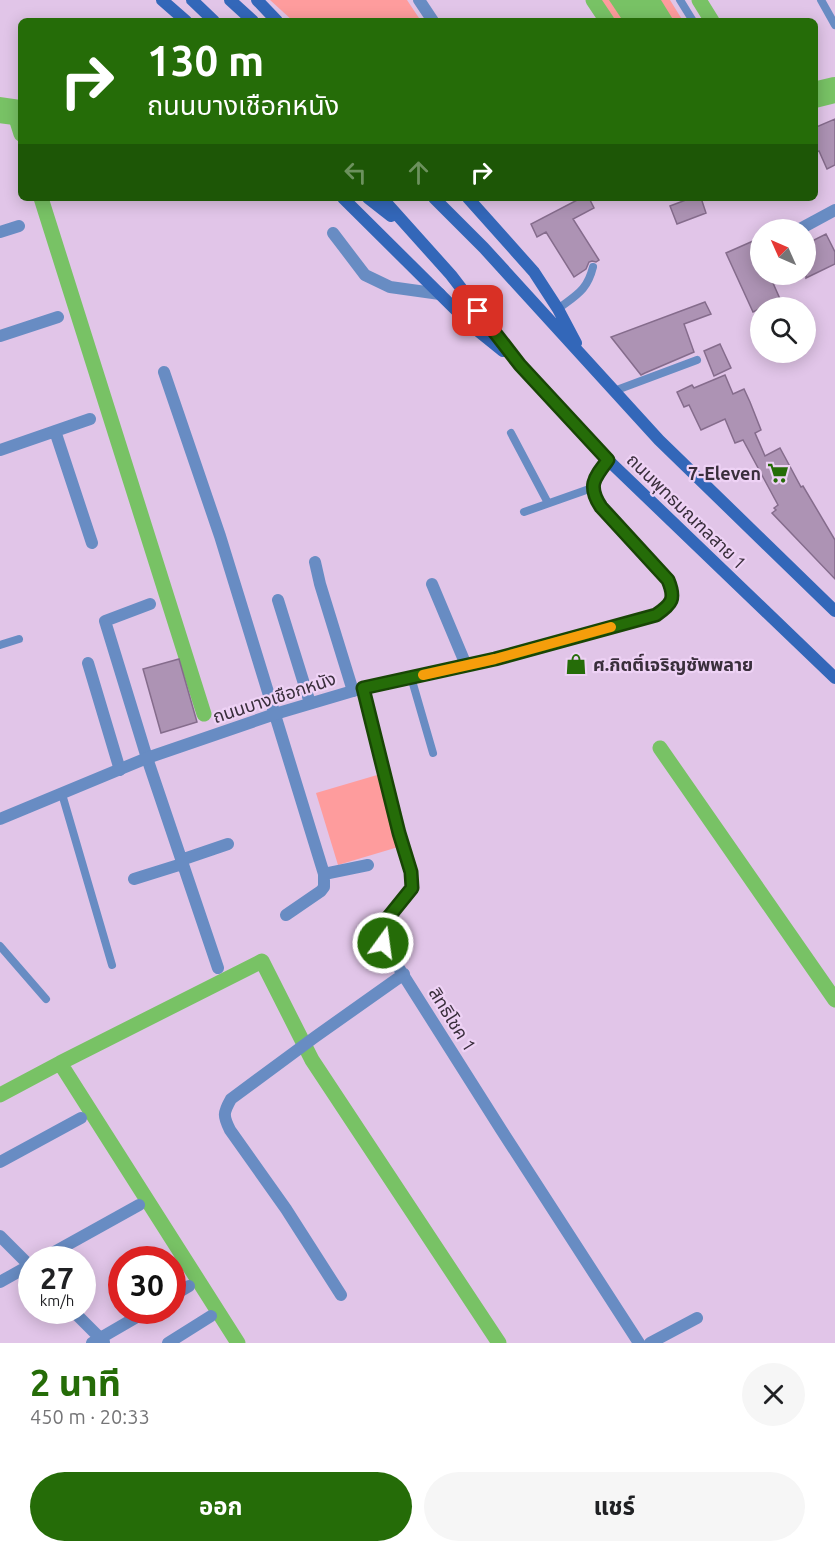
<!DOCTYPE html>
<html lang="th">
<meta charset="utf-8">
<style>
:root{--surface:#fff;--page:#f6f6f6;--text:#202124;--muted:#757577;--accent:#256c08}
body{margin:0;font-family:Ubuntu,"Noto Sans Thai",sans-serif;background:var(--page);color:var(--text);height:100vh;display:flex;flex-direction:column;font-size:22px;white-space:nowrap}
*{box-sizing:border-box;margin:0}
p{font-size:20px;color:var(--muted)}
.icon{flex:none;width:33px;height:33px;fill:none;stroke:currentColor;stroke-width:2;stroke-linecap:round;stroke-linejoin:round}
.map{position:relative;height:1343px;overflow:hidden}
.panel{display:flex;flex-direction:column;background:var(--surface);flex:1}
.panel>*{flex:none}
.banner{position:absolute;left:18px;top:18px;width:800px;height:183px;border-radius:9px;box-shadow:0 3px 15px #0003;background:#256c08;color:#fff;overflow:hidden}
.needle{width:39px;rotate:315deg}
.buttons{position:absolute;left:750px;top:219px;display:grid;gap:12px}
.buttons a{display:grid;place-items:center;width:66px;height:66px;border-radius:50%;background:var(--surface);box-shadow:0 3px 15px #0003;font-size:30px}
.speed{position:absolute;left:18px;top:1246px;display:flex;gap:12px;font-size:30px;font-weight:700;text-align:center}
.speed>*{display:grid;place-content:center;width:78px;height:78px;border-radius:50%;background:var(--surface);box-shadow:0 3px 15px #0003;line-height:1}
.speed small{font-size:15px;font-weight:400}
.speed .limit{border:9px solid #d22;background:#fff;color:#111}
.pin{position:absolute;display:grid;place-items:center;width:51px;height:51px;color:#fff;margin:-26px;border-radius:12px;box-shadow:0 3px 9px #0006}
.me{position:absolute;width:66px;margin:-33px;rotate:14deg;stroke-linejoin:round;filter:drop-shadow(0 0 4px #0008)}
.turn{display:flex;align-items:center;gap:21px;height:126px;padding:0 30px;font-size:27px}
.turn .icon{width:78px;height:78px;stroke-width:2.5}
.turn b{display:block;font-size:42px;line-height:51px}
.lanes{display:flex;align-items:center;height:57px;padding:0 30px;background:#0003;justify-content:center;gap:30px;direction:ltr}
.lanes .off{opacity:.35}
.round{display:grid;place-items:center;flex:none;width:63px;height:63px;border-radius:32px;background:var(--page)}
.headline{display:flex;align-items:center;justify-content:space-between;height:102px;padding:0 30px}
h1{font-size:36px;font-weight:700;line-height:45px;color:var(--accent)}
.action{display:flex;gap:12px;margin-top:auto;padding:12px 30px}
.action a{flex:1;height:69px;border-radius:36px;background:var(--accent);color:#fff;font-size:24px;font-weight:700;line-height:69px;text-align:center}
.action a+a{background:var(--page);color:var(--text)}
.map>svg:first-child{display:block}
.green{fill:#fe9c9d}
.water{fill:#78c265}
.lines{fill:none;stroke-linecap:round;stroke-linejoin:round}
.canal{stroke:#78c265;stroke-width:15}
.river{stroke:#78c265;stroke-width:26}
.building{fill:#ad93b4;stroke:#856c8c;stroke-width:1.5}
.service{stroke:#688cc3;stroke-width:8}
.minor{stroke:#688cc3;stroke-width:12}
.tertiary{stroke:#688cc3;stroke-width:12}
.secondary{stroke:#3367b9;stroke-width:12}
.route-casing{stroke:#184605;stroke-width:15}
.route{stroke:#256c08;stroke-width:10}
.slow{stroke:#f59e0b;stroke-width:10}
.labels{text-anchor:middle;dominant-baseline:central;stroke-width:4.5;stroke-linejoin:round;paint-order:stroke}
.poi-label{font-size:18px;font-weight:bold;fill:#392e3b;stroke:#eed2f5;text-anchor:end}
.street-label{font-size:18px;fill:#392e3b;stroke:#eed2f5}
</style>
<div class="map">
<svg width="835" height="1343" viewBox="0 0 835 1343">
<rect width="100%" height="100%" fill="#e1c5e8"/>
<path class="green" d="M270,0h137l14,21h-128z
M599,0h71l13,21h-69z
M384,773l21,72 -67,20 -22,-72z"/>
<path class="water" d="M609,0h52l13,21h-51z"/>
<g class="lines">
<path class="canal" d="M593,0l14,21
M699,0l13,21
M14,112l7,22
M41,198l163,516
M660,748l175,252
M60,1063l178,280
M0,1095l60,-32 202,-102 50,99 187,283"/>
<path class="river" d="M814,95l21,-5
M0,110l21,3"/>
</g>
<path class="building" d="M835,119v46l-8,4 -8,-18 -5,2v-25z
M581,198h8l5,10 -21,11 26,41 -3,2 -4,-1 -3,1 -3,7 -12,8 -28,-45 -9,5 -6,-13z
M691,198h10l5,15 -29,11 -7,-18z
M826,234l9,18v12l-29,14v-34z
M753,241l7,16v17h9l11,25 -27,13 -27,-59z
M705,302l6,12 -27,10 10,28 -49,21 -4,2 -30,-38z
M720,344l11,24 -17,8 -10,-25z
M725,375l8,19 11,-5 6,13 11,28 -6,3 10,23 15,-8 21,39 2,-1 32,54v39l-63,-66 4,-3 -2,-2 4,-3 -35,-65 -8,3 -10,-24 -24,11 -12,-25 -5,2 -7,-15 15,-7 2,3z
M179,659l18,63 -36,11 -18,-64z"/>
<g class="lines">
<path class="service" d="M680,0l13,21
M821,0l14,25
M558,309c18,-14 29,-18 35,-42
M614,391l83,-31
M511,433l37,70
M524,512l68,-24
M0,645l19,-6
M411,677l22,76
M62,794l50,171
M0,946l46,53"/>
<path class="minor" d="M419,0l14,21
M798,230l37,-20
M0,232l19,-6
M333,233l32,42 25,12 50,7
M0,336l58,-19
M164,372l56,164 104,338
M55,431l37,112
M0,450l90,-31
M315,562l5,22 33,107
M432,584l34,81
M278,600l32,103
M150,604l-45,17 42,137 71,210
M88,663l32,107
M363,688l35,145 13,39 1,16 -25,31 -6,13 2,11 119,188 137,212
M181,860l47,-16
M134,879l48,-15
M286,915l35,-24 3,-4v-13l44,-9
M0,1162l81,-44
M0,1236l32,32
M40,1260l99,-55
M0,1282l32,-18
M341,1295l-55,-86 -56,-79c-7,-14 -7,-17 1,-31l84,-62 89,-63
M172,1296l17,-10
M73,1311l31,31
M92,1343l55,-32
M168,1343l43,-27
M650,1343l47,-25"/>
<path class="tertiary" d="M0,819l147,-61 128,-44 88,-26 132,-29 161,-44c16,-11 20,-16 12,-35l-67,-73c-14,-20 -7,-29 7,-47"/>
<path class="secondary" d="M162,0l24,21
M192,0l22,21
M230,0l23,21
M257,0l20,21
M343,198l129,128 31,25
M368,198l23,18
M382,198l69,77 69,90 88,95 227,218
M434,198l50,50 175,192 176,171
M468,198l66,74 24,37 18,34"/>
</g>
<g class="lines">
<defs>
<path id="route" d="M383,943l-2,-11 6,-13 25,-31 -1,-16 -12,-39 -36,-145 132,-29 161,-44c16,-11 20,-16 12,-35l-67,-73c-14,-21 -7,-29 7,-47l-88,-95 -42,-54"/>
</defs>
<use href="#route" class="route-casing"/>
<use href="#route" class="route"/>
<path class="slow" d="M423,675l72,-16 116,-32"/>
</g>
<defs>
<symbol id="supermarket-bare" viewBox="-9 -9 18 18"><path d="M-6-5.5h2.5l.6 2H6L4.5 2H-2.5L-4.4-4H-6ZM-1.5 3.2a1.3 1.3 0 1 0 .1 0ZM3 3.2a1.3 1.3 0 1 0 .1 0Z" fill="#256c08" stroke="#eed2f5" stroke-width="2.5" paint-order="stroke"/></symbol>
<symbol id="shop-bare" viewBox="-9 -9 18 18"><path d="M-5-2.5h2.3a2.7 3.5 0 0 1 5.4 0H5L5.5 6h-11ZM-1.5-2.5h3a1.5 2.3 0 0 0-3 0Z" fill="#256c08" stroke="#eed2f5" stroke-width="2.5" paint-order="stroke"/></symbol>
</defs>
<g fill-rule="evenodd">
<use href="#supermarket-bare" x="763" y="458" width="30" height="30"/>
<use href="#shop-bare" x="561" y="649" width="30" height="30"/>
</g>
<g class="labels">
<g class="poi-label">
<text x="761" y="473">7-Eleven</text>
<text x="593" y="664" text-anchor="start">ศ.กิตติ์เจริญซัพพลาย</text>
</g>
<g class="street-label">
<text transform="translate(687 511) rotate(44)">ถนนพุทธมณฑลสาย 1</text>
<text transform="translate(274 697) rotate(-18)">ถนนบางเชือกหนัง</text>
<text transform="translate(453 1019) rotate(58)">สิทธิโชค 1</text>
</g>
</g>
</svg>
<div class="buttons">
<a><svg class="needle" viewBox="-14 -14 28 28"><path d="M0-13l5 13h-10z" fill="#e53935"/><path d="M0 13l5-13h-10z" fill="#757577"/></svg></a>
<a><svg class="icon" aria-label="search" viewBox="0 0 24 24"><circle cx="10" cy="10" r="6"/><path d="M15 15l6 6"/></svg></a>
</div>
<div class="speed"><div>27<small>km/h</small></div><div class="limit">30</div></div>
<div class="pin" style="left:478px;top:311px;background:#d93025"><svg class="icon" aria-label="arrive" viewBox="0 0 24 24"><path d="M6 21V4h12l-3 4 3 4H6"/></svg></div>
<svg class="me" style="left:383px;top:943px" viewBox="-20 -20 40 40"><circle r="17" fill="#256c08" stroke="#fff" stroke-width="3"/><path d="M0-11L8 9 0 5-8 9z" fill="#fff"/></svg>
<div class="banner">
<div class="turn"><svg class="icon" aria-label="right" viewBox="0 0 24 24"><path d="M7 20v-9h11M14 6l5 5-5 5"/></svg><div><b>130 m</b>ถนนบางเชือกหนัง</div></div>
<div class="lanes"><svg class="icon off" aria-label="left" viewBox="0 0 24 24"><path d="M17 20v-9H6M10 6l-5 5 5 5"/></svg><svg class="icon off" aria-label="ahead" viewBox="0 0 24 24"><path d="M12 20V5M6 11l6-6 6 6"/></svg><svg class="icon" aria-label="right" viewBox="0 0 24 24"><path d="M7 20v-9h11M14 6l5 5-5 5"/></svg></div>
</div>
</div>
<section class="panel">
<div class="headline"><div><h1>2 นาที</h1><p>450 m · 20:33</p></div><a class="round"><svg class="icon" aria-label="close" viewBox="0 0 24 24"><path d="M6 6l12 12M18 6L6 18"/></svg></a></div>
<div class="action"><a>ออก</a><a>แชร์</a></div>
</section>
